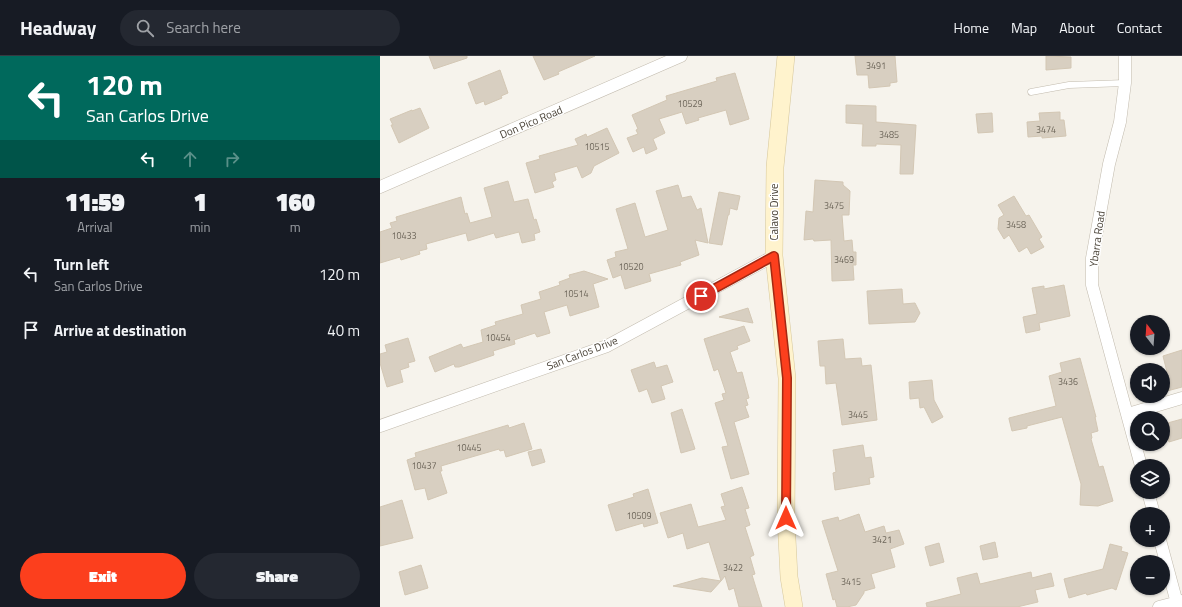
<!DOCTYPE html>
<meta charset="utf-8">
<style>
:root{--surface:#171b24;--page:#242831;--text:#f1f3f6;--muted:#9ea1a6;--line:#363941;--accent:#fc3f1d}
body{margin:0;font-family:"Titillium Web",sans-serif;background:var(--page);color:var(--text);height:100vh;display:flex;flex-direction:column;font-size:15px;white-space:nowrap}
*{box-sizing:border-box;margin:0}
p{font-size:13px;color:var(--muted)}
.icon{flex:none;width:22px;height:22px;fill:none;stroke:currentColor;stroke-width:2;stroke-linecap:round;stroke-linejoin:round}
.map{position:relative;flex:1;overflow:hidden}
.sheet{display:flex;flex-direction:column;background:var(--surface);width:380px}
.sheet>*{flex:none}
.guide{background:#00695c;color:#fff;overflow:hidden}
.needle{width:26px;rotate:343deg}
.controls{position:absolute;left:750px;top:259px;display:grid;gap:8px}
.controls a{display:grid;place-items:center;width:40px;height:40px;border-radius:50%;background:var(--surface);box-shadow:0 1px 3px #0004;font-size:20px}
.pin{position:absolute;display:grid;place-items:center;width:34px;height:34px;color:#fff;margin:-17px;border:2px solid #fff;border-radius:50%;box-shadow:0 1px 4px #0007}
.me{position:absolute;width:44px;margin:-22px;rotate:0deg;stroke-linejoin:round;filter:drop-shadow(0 0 3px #0008)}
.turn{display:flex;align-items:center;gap:14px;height:84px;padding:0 20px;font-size:18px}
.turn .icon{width:52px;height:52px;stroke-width:2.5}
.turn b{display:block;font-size:28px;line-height:34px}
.lanes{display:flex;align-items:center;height:38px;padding:0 20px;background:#0003;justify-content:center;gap:20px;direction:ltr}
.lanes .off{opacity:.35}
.eta{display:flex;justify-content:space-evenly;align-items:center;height:68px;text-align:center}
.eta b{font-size:24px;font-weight:800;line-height:28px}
.action{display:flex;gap:8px;margin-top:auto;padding:8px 20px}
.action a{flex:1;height:46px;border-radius:24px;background:var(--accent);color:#fff;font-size:16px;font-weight:800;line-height:46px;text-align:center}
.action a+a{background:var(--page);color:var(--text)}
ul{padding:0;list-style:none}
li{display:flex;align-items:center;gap:12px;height:56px;padding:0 20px}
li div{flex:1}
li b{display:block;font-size:15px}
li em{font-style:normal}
header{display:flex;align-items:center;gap:24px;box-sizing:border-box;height:56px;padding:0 20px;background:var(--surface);border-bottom:1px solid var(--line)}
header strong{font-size:19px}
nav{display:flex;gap:22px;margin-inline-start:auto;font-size:14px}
.search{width:280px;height:36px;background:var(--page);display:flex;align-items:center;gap:10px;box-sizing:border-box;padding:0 14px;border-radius:22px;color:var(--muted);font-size:15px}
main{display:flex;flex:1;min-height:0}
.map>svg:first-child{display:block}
.building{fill:#d8cfc1;stroke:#d3c7b4}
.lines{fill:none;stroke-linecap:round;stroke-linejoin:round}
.lane-casing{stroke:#c2bbae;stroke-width:7}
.street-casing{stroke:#c2bbae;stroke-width:13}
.secondary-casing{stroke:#d6c79b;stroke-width:18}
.lane{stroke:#fff;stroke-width:6}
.street{stroke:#fff;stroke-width:12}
.secondary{stroke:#fff3cd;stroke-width:17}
.route-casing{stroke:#a42913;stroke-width:10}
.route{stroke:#fc3f1d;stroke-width:7}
.labels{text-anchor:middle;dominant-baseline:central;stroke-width:3;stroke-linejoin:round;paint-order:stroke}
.number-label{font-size:9px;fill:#6e675b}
.street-label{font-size:11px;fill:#4b4439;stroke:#fff}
</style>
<header>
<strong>Headway</strong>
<div class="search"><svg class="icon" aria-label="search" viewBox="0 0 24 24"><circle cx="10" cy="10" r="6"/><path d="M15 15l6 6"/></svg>Search here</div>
<nav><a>Home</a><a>Map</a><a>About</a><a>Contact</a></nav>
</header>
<main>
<section class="sheet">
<div class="guide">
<div class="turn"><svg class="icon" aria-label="left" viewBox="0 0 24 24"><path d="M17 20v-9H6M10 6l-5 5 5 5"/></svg><div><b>120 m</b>San Carlos Drive</div></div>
<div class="lanes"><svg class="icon" aria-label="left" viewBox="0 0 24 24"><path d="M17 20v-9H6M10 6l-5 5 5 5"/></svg><svg class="icon off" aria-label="ahead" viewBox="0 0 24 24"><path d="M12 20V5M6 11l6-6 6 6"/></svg><svg class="icon off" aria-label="right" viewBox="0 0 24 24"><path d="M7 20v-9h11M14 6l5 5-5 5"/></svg></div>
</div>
<div class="eta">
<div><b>11:59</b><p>Arrival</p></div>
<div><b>1</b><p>min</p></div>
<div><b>160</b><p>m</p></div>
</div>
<ul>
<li><svg class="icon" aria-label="left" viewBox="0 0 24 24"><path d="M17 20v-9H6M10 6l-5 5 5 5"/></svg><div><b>Turn left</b><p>San Carlos Drive</p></div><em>120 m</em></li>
<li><svg class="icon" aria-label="arrive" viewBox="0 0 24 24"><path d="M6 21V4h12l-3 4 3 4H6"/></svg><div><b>Arrive at destination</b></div><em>40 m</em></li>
</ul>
<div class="action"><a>Exit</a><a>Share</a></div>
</section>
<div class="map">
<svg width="802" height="551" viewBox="0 0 802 551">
<rect width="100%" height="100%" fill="#f6f3ec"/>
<path class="building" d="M49,0h38v2l-33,11z
M153,0h62l-37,16 1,2 -15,6z
M475,0h40l2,26 -7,1v3l-21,2 -1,-13h-11z
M666,0l25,1v11l-25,2z
M120,14l8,23 -7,3 1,2 -17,7 -1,-4 -8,3 -8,-21z
M355,17l14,46 -19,6 -4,-15 -28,8 1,2 -13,4 -4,-12 -23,7 6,14 -12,6 4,10 -11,5 -2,-7 -11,5 -6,-14 11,-4 -2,-4 2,-1 -6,-14 35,-15 -1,-4 51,-15 -1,-3z
M466,49l30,1v16l40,3 -3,49h-13l1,-29 -25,-1v2h-14l1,-22 -17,-1z
M40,52l9,20 -30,15 -8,-18h2l-3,-6 22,-9v1z
M680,56v8h4l2,16 -24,2v-2l-14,1 -1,-15 13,-1 -1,-8z
M612,57l1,19 -15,1 -2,-19z
M227,72l12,25 -25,13 -3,7 -9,5 -5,-12 -23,7 2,7 -4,2 2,5 -19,6 -9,-30 14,-4 -1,-3 39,-11 -3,-6 11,-5 1,3z
M435,124l28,2v3l7,6 -1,24h-7l2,26 8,-1 1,12h3v13h-3l1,15 -22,1 -1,-41 -17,1 -1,-2 -9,1 2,-29 7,1z
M128,125l6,21 14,-3 6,21 2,-1 4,13 -6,2 1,6 -13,3 -3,-11 -23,6 -2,-5 -26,8 -2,-8 -40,11 1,5 -8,2 1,3 -19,6 -1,-3 -20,6v-31l12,-4 -2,-5 7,-2 -1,-4 65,-20 4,17 2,-1 3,10 22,-6 -8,-29z
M298,129l4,13 9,-2 6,14 4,-2 7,35 -13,-3 4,15 -19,7 1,3 -32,9 2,7 -26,8 -4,-14 -8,3 -6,-18 9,-3 -1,-5 13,-3 -12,-40 19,-6 10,34 23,-7 -12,-39z
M339,136l21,4 -3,14 -7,-2 -1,7h-1l-6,30 -13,-2z
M634,140l12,20 3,-1 13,22 -3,2 5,8 -13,7 -4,-7 -8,5 -10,-17 -5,4 -6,-10 1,-11 5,-3 -6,-10z
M204,215l24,8 -15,5 6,23 -29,9 -3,-11 -23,7 6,21 -13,4 -2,-4 -21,7 1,4 -22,7 1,4 -35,12h-4l-1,-3 -19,8 -6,-15 32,-13 2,4 20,-6 -2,-12 15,-5 -1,-3 28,-8 -2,-9 20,-6 -2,-7 21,-7 -1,-3 11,-4 -1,-3z
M684,229l6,31 -31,7 1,7 -14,3 -3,-16 14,-3 -5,-26 12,-2v3z
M522,233l1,15 12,-1 5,10 -5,9 -46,2 -2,-33z
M368,252l5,15 -34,-6z
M364,270l6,15 -13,5 1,3 -8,3 7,21 5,-1 7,26 -3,1 2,6 -3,1 4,11 -15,5 15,52 -18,5 -9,-32 6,-1 -13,-43 9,-3 -2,-6 4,-1 -8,-24 -4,2 -10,-32z
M28,282l7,23 -7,2 1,4 -9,3 3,12 -16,5 -7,-24v-9l7,-2 -2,-7z
M463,283l2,20 16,-1 1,8 9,-1 6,55 -35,5 -6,-42 -10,1 -1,-18h-5l-2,-25z
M802,294v37l-15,4 -4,-17 4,-2 -4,-16z
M700,302l16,59h-1l3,14 -7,2 1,5 -1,1 8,28 4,-1 10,35 -15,5 -18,-1 1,-21 -19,-67 -35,9v2l-15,3 -3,-12v-1l47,-12 -7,-30 13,-4 -2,-9z
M274,306l2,6 11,-3 6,17 -12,4 4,13 -13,4 -5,-14 -8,3 -8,-22z
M552,324l2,20 9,17 -11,6 -8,-16 -4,1 -1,-10 -9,1 -1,-17z
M302,353l13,40 -14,4 -10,-40z
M802,363v19l-13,4 -5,-18z
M144,367l8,26 -26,8 -2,-7 -4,1 -1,-2 -58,17 1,5h-2l7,22 -19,7 -3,-12 -10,2 -8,-30 9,-3 -1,-4 93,-28 1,3z
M483,389l2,13 6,-1 3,20 -5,1 1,6 -35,6 -2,-17 3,-1 -3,-22z
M161,393l4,13 -13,4 -4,-14z
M362,431l7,21 -4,1 5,16 -5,2 9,28 -4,2 5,17 -3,1 10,32h-23l-5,-19 -5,2 -4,-14 -4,5 -12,-39 -22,7 -4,-16 -15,5 -8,-25 31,-9 7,23 28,-7 -5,-13 4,-1 -4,-12z
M268,433l10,34 -14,4 -1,-4 -27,8 -8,-26 26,-8 -1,-3z
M22,444l11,38 -33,8v-39z
M479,458l6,18 19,-6 2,7 13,-3 5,14 -14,5 5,18 -24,7 4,14 -11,3v2l-8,12 -9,2h-10l-2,-8 -2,1 -7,-26 12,-3 -16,-50 16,-4 1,4z
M615,486l3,15 -15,3 -3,-14z
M559,487l5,19 -14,4 -5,-19z
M730,488l12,3 -1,4 7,2 -12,37 -4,-2 -25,7 -1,-2 -17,5 -5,-19 39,-10z
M41,509l7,23 -23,7 -6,-23z
M651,516l1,6 19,-5 3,13 -19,4 3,12 -21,5h-90l-1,-4 35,-9 -4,-16 20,-5 3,11z
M322,522l19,3 -10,11 -38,-6z"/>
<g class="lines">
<defs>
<path id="lane" d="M651,36l38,-7 56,-2"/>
<path id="street" d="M745,0v27l-5,39 -11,42 -17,94v27l49,181
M0,131l301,-131
M748,358l54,-16
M0,370l227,-80 167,-90
M768,436l6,22
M780,484l18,67
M779,551l23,-6"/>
<path id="secondary" d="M406,0l-11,111 -1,89 13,122 -1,141 3,58 5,30"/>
</defs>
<use href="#lane" class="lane-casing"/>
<use href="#street" class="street-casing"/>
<use href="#secondary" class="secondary-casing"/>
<use href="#lane" class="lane"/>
<use href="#street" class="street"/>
<use href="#secondary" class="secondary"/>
</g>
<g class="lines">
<defs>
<path id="route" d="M321,240l73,-40 13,122 -1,140"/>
</defs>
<use href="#route" class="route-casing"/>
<use href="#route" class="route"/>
</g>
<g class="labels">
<g class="number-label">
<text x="496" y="9">3491</text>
<text x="310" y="47">10529</text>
<text x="666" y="73">3474</text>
<text x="509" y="78">3485</text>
<text x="217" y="90">10515</text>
<text x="454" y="149">3475</text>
<text x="636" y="168">3458</text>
<text x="24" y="179">10433</text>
<text x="464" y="203">3469</text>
<text x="251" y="210">10520</text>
<text x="196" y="237">10514</text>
<text x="118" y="281">10454</text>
<text x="688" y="325">3436</text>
<text x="478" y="358">3445</text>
<text x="89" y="391">10445</text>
<text x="44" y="409">10437</text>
<text x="259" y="459">10509</text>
<text x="502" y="483">3421</text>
<text x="353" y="511">3422</text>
<text x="471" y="525">3415</text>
</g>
<g class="street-label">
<text transform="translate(151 66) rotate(-23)">Don Pico Road</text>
<text transform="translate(394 156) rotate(-90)">Calavo Drive</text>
<text transform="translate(717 183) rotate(-82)">Ybarra Road</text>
<text transform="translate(202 297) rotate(-21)">San Carlos Drive</text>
</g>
</g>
</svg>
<div class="controls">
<a><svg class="needle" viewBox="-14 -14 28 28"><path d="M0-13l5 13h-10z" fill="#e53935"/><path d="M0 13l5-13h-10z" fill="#9ea1a6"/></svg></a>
<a><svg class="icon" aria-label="sound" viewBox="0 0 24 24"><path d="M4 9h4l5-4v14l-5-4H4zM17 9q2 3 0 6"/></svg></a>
<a><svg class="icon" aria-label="search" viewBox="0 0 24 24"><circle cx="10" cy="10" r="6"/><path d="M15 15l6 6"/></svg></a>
<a><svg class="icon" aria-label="layers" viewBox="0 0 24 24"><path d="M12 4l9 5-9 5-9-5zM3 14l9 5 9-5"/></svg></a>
<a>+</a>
<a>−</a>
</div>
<div class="pin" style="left:321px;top:240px;background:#d93025"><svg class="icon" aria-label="arrive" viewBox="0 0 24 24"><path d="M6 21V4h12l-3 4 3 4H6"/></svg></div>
<svg class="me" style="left:406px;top:462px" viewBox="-20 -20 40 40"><path d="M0-17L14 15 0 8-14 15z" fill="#fc3f1d" stroke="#fff" stroke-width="4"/></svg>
</div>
</main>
